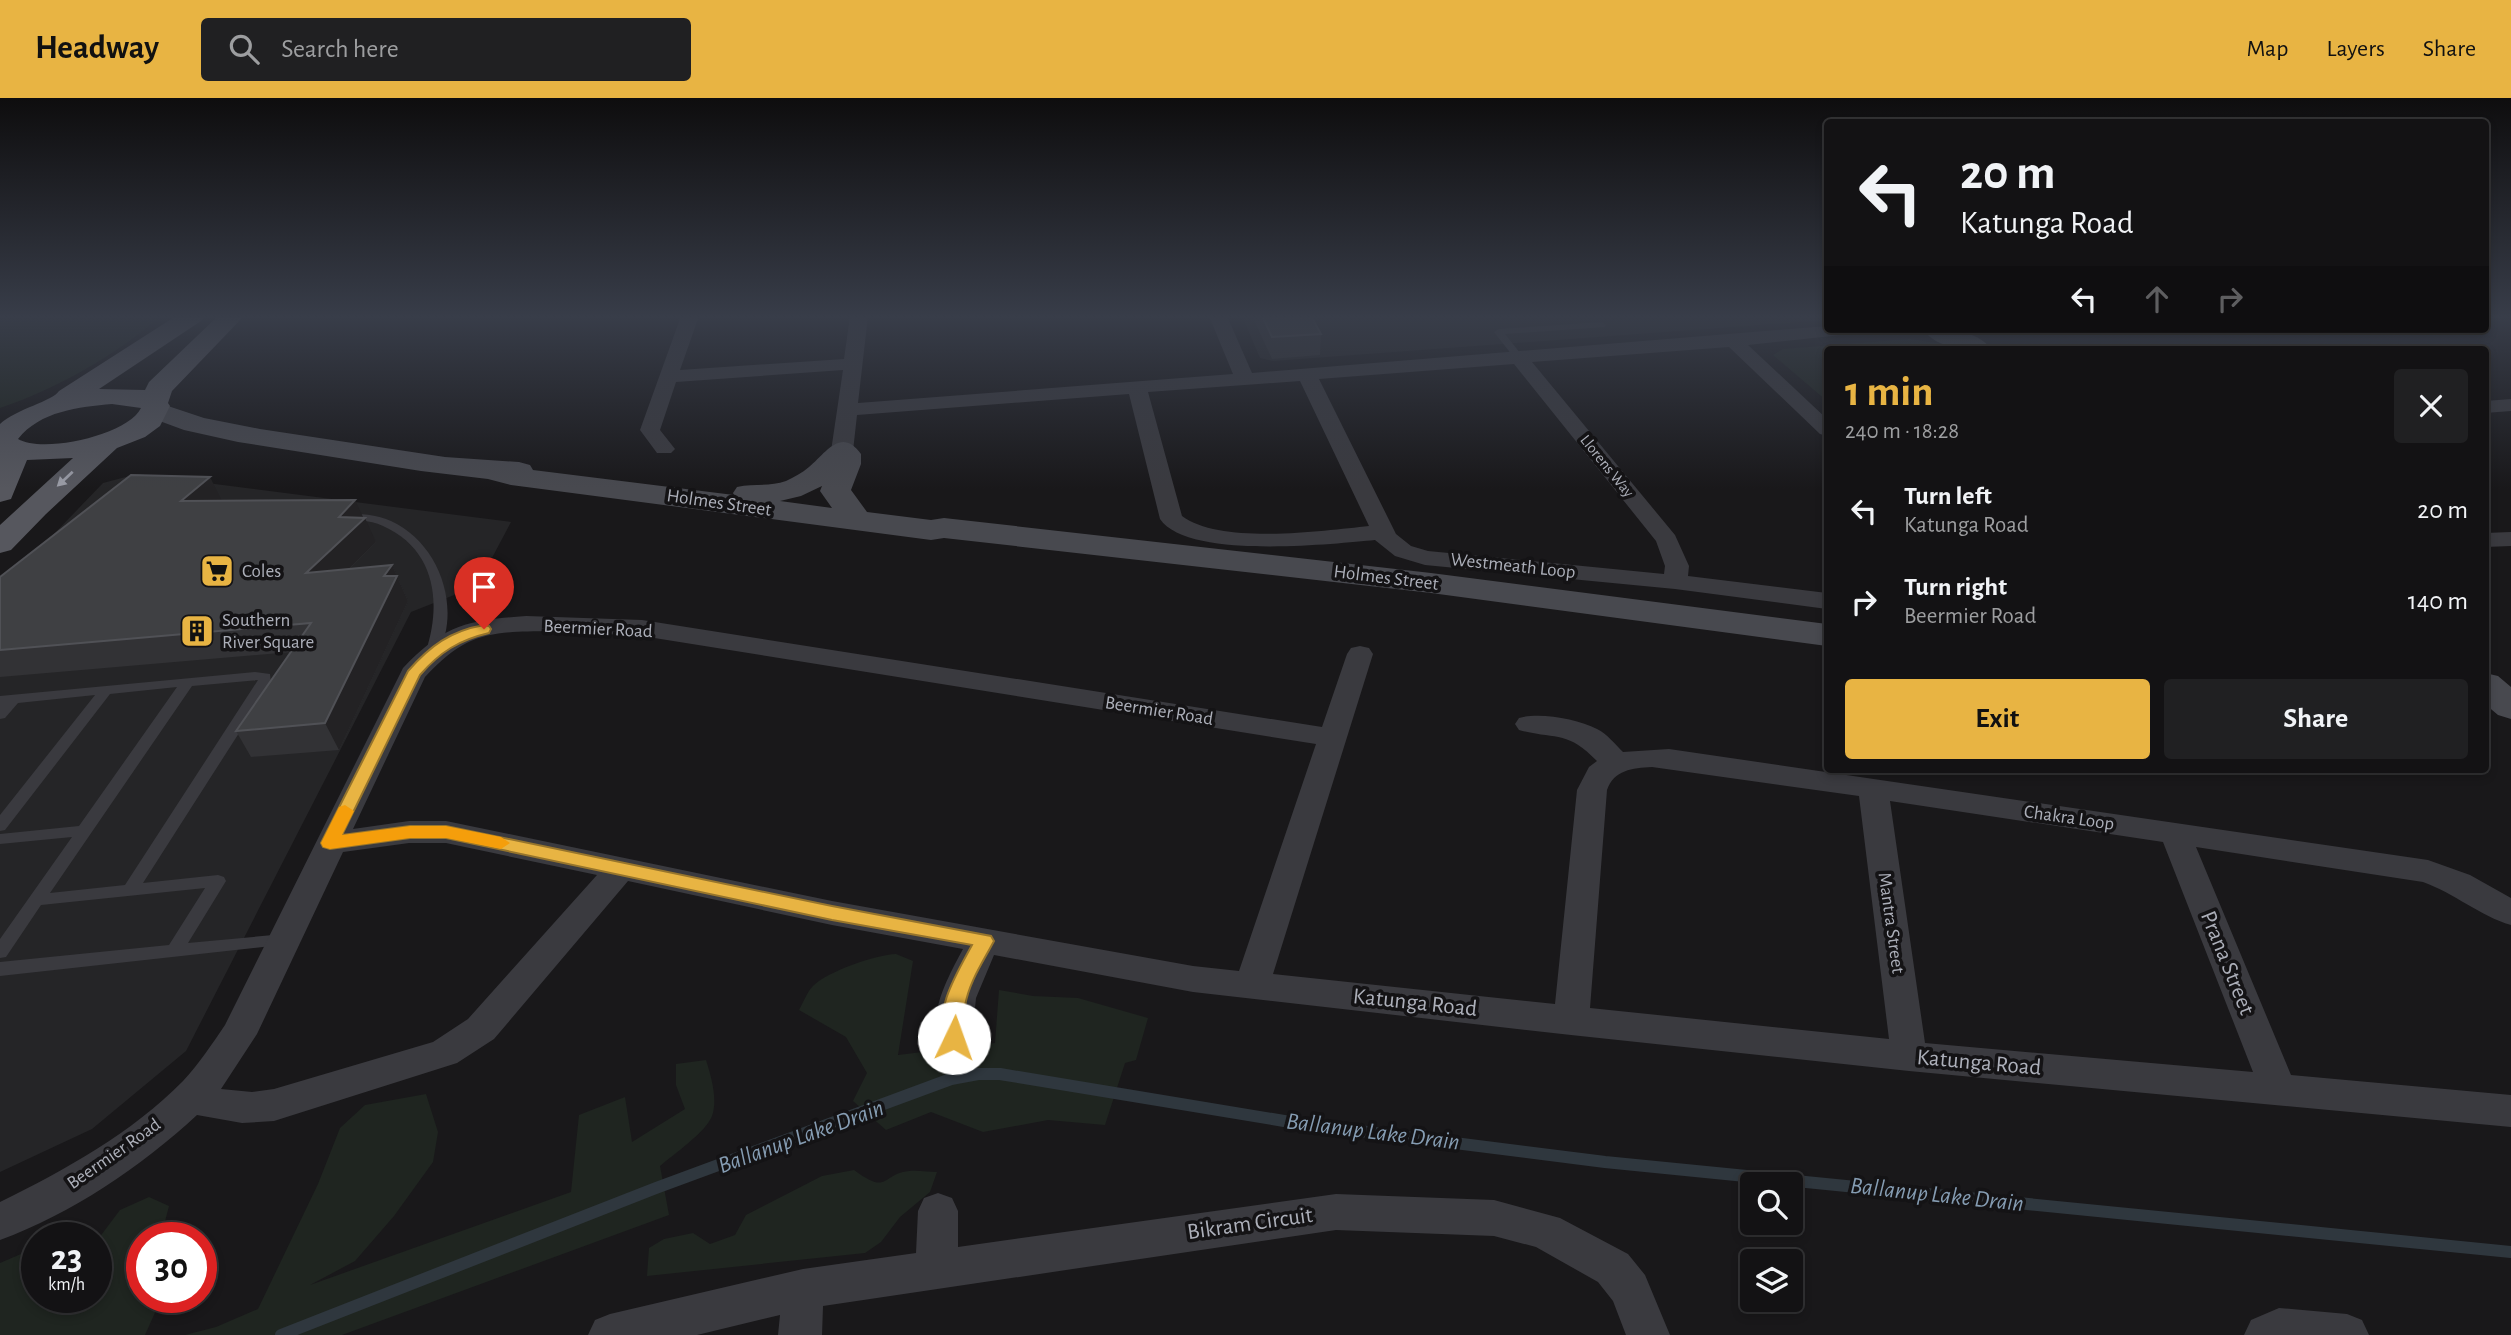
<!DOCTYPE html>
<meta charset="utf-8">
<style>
:root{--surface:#131214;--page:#202022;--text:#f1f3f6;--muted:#9d9ea0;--line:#323234;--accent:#e8b443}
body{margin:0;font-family:"Alegreya Sans",sans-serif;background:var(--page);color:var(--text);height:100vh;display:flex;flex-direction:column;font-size:26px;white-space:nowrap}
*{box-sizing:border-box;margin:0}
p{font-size:23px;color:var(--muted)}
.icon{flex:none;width:38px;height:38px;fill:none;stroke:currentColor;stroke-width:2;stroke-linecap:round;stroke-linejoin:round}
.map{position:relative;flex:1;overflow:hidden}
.drawer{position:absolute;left:1824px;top:248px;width:665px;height:427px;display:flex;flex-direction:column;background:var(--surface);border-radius:7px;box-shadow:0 4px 10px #0003,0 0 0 2px var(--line)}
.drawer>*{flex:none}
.hud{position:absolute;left:1824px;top:21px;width:665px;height:214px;border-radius:7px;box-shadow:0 4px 10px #0003,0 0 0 2px var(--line);background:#131214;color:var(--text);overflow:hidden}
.tools{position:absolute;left:1740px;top:1074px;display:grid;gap:14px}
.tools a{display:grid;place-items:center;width:63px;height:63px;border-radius:7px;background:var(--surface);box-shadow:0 4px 10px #0003,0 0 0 2px var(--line);font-size:35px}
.speed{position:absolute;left:21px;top:1124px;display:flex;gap:14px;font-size:35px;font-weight:700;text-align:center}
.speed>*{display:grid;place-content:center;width:91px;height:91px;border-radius:50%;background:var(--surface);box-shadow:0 4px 10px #0003,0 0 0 2px var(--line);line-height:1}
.speed small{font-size:18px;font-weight:400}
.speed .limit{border:10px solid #d22;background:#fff;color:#111}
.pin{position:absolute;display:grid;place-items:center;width:60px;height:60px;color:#fff;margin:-72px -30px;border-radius:50% 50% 50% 0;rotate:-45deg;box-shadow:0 0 7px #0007}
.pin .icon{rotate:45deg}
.me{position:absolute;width:77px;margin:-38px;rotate:3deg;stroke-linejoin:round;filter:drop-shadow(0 0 5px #0008)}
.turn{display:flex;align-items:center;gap:24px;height:147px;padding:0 21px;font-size:32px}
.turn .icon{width:91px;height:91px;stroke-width:2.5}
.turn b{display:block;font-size:49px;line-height:60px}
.lanes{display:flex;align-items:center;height:66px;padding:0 21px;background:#0003;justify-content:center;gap:35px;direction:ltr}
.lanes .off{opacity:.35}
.round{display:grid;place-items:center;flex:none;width:74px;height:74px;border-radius:7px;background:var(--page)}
.overview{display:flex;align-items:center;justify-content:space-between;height:119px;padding:0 21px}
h1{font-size:42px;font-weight:600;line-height:52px;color:var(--accent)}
.button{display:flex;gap:14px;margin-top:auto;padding:14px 21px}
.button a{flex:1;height:80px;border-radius:7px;background:var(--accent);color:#111;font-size:28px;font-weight:600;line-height:80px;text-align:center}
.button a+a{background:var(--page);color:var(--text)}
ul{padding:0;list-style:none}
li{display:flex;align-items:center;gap:21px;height:91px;padding:0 21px}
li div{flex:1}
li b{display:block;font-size:26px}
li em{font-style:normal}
header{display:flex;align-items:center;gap:42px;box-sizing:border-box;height:98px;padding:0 35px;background:var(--accent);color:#111}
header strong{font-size:33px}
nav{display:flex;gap:38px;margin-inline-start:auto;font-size:24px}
.search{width:490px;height:63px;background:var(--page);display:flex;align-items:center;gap:18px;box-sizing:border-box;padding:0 24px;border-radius:7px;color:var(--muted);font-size:26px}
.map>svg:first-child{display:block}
.built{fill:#252527}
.green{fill:#1f2520}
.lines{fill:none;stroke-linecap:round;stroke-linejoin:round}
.stream{stroke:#2f373e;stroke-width:12}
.lane{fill:#3a3a3f;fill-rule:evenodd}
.street{fill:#3a3a3f;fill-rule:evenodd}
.secondary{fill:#48494f;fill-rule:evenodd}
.primary{fill:#56575e;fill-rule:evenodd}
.wall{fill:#323235}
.shaded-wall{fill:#232224}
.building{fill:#3f4043;stroke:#505156;stroke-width:2}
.oneway{fill:#9b9da7}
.route{fill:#e8b443;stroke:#97752c;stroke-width:2}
.slow{fill:#f59e0b}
.labels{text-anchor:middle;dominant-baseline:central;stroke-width:7;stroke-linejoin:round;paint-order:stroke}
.far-street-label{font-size:16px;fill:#acafb9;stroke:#141315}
.street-label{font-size:19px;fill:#acafb9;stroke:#141315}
.poi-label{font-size:19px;fill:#acafb9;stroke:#141315;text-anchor:start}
.near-street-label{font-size:23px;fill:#acafb9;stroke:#141315}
.near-water-label{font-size:24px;font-style:italic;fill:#859cb2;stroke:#141315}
</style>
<header>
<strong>Headway</strong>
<div class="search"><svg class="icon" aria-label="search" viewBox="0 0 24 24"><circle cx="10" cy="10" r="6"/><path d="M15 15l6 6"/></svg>Search here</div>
<nav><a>Map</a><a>Layers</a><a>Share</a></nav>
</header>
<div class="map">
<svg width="2511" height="1237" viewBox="0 0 2511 1237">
<rect width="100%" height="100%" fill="#19181a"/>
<path class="built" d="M1242,218h585v4l-554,41 -13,-3z
M137,376l374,48 -34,64 -66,26 -225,439 -94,78 -92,43v-582l103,-107z"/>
<path class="green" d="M0,218h161c-45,39 -104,73 -161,92z
M1910,241l32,5 8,6h-123v51l-54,-46 10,-6z
M896,856l17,7 -15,94 97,-12 4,-53 34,6 45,2 70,20 -12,42 -11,3 -20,62 -57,-5 -65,12 -52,-20 -45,18 -33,-29 14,-28 -21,-36 -47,-27c4,-7 8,-18 14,-24 15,-15 63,-31 83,-32z
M706,962c5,16 12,39 6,56 -6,16 -38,38 -52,50l9,49 -327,120h-157l31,-8 42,-18 60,-125 22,-56 25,-23 61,-11 12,38 -5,30 -39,54 -39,45 -45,24 261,-93 8,-77 46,-18 7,45 53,-33 -9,-24v-21z
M854,1072c35,26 27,4 55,1 9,-1 20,1 28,1l-7,20 -30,25 -19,25 -16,11 -218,23 2,-28 15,-9 29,-6 17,11 25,-9 11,-20 76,-39z
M149,1099l20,9 -8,31h-19v44l-6,13 26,3 -17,38h-145v-72l28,-12 9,3v43h59v-55l24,-32z"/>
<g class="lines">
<path class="stream" d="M281,1237l375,-147 295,-109 27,-5h22l296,49 309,39 906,90"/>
<path class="lane" d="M1602,224l4,3 -1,2 -100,7 19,24 -5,3 -3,-1 -22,-28 5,-3z
M344,415c16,1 32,1 47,8 48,22 71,86 47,133h-10l-2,-3c16,-49 9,-102 -43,-125 -14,-7 -29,-5 -43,-8v-4z
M255,574l15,2 1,9 -128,200 75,-8 6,2 2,4 -38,62 96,-9 6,2 2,4 -2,4 -290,32v-14l169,-17 36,-57 -164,17 -35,52 -6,1v-19l72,-102 -72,7v-10l79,-8 98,-139 -67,7 -105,136 -5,1v-16l95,-120 -77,8 -13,15 -5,1v-23zM258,582l-133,205 -75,8 142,-207z"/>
<path class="street" d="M681,218h18l-19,54 164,-11 6,-43h18l-10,87 375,-29 -24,-58h18l25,57 575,-47v3h33l-9,5 -103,11 79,74v17l-7,-2 -91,-87 -197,15 143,173 14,31 -1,10 139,17v16l-152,-20 -250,-24 -30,-9 -20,-16c-44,4 -187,20 -215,-21l-31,-125 -272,21 -4,36 -4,4h-14l-4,-4 12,-81 -167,12 -16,48 15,19 -4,4h-14l-17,-23zM1514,266l142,177 9,25 -1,8 -236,-23 -17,-5 -15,-12 -77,-155zM1300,283l69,145c-47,5 -148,19 -187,-10l-34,-124z
M2511,301v12l-26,2v-12z
M2511,434v14l-26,1v-14z
M526,518l116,4 680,107 25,-73 4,-6 9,-2 9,2 4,6 -100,320 282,30 22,-214 12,-23 8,-6c-30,-31 -40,-21 -78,-31l-4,-6 4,-6c21,-6 58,1 78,11 10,5 18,15 26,23l46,-3 759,111 42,15 41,23v27c-31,-9 -57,-32 -88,-43l-227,-35 95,228 220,20v32l-602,-56 -338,-36 -378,-43 -199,-37 -18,43 -4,40 -5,10 -13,4 -13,-4c-16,-30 7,-71 22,-99l-131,-24 -204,-44 -134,158 -37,24 -183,58 -32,2 -45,-8c-56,52 -126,99 -197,125v-38c65,-32 132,-69 183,-121 16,-17 29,-37 42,-56l178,-357c41,-43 64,-48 123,-52zM551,533l91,5 674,108 -77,227 -46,-5 -361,-65 -386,-80h-37l-56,8 72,-152c43,-46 66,-45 126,-46zM1652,669l207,29 30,243 -299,-31 17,-218c7,-20 25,-22 45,-23zM1890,703l273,41 90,230 -328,-29zM409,745h37l151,32 -129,144 -35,23 -159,47 -22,3 -31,-3 36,-55 86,-182z
M938,1095l14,5 6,13v36l378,-53 158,6 66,18 68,36 17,21 25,60h-44l-13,-34 -15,-19 -62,-35 -42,-11 -158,-6 -513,76 -1,29h-44l2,-20 -83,20h-109l7,-15 15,-6 193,-45 113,-16 2,-42 6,-13z
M2279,1210l68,6 15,6 7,15h-125l7,-15z"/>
<path class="secondary" d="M1923,231c22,0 54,0 69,21 -23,0 -55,0 -69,-21z
M156,304l48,16 56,11 185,28 74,5 11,3 3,5 201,25 -1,-2 4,-6c16,-4 33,0 49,-6 8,-4 16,-8 23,-14 16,-13 32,-41 52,-13v10l-10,26 16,22 64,8 13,-2 487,55 396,51v22l-396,-53 -487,-55 -13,2 -420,-55 -23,-6 -67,-8 -183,-29 -54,-12 -38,-14 -4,-6 4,-6zM822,388l-2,5 12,17 -52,-7 21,-5z
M2485,575l13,3 13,11v32l-13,-4 -13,-11z"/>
<path class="primary" d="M176,218h28l-3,5 -102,68 46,1 4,-8 69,-66h26l-72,75 -4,12 2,3 -10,20 -15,11 -28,11 -71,66 -35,36 -11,3v-28l73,-67 -46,2 -16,39 -11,3v-78c16,-15 53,-23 59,-33zM112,306l29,4c-13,27 -98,46 -123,31 22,-28 61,-32 94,-35z"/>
</g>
<path class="wall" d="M1252,218h59l10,18 -1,21 -48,4z
M222,403l141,17 13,24 -28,28 44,-5 16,36 -69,149 -88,7 -15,-26 55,-79 -291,25v-100z"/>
<path class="shaded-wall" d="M210,379l12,24h-41z
M355,402l9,19 1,-1 11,24 -58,57 -12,-26 33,-56z
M392,467l16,36 -69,149 -14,-27 59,-147z"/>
<path class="building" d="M1262,218h49l10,18 -49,3z
M131,377l79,2 -29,24 174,-1 -16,17 26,1 -59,55 86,-8 -8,11h13l-72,147 -89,8 75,-108 -311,27v-73z"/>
<defs><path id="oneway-solid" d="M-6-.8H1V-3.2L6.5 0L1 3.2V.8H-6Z" transform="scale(1.75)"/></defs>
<use class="oneway" href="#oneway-solid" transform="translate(65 381) rotate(137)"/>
<linearGradient id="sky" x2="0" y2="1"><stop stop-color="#0e0d0e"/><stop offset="0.56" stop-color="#383d49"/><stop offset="1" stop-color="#383d49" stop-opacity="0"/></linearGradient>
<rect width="2511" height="391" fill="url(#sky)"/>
<path class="route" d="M484,527l5,1 2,3 -2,4c-30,7 -49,19 -69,42l-78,160 68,-9h36l386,80 159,30 3,5c-11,21 -25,41 -29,65 -3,13 2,26 -4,38l-7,2 -8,-2c-15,-30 12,-73 26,-99l-140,-25 -386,-82h-36l-80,11 -7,-2 -2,-4 87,-172c22,-25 42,-40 76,-46z"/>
<path class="slow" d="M345,707l9,6 -12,24 68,-9h36l55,11 9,6 -9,6 -55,-11h-36l-80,11 -7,-2 -2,-4 18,-36z"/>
<defs>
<symbol id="supermarket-square" viewBox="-11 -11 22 22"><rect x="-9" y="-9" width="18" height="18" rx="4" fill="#e8b443" stroke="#141315"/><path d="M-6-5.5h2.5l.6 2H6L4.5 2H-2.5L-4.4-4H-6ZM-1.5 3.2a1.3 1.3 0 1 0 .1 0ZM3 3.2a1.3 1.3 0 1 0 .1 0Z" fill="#111"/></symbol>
<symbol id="building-square" viewBox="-11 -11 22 22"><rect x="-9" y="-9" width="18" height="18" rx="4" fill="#e8b443" stroke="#141315"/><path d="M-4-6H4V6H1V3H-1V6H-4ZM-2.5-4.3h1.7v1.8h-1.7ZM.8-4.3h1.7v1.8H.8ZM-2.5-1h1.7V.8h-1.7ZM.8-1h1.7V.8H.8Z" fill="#111"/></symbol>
</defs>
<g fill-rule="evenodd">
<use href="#supermarket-square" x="198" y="454" width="38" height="38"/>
<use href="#building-square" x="178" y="514" width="38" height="38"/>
</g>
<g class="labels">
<g class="far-street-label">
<text transform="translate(1607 368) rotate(51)">Llorens Way</text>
</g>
<g class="street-label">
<text transform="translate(719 405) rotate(8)">Holmes Street</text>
<text transform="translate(1513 468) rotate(6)">Westmeath Loop</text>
<text transform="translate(1386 480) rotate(7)">Holmes Street</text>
<text transform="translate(598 531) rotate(3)">Beermier Road</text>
<text transform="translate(1159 613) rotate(9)">Beermier Road</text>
<text transform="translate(2069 720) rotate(8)">Chakra Loop</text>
<text transform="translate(1891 825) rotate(82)">Mantra Street</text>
<text transform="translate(114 1056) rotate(-35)">Beermier Road</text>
</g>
<g class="poi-label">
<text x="242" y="473">Coles</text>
<text x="222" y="522">Southern<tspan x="222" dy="22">River Square</tspan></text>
</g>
<g class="near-street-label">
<text transform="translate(2227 865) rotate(68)">Prana Street</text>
<text transform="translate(1415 905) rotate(6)">Katunga Road</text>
<text transform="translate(1979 965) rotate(5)">Katunga Road</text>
<text transform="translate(1250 1126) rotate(-8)">Bikram Circuit</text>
</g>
<g class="near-water-label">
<text transform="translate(1373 1034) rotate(7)">Ballanup Lake Drain</text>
<text transform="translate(801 1039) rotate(-20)">Ballanup Lake Drain</text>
<text transform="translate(1937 1097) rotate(6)">Ballanup Lake Drain</text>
</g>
</g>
</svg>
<div class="tools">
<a><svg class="icon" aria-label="search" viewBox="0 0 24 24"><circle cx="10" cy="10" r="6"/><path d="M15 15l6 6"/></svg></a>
<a><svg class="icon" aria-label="layers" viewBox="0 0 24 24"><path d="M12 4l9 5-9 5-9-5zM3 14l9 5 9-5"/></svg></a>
</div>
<div class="speed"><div>23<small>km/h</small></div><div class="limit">30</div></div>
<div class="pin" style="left:484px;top:531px;background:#d93025"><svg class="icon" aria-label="arrive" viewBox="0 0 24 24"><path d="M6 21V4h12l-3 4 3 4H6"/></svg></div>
<svg class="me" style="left:954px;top:940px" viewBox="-20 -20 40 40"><circle r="19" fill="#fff"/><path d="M0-13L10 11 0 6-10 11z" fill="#e8b443"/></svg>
<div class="hud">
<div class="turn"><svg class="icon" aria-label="left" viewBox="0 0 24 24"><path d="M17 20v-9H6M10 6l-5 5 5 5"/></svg><div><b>20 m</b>Katunga Road</div></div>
<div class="lanes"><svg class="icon" aria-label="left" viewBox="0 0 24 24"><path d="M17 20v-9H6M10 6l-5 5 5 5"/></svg><svg class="icon off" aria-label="ahead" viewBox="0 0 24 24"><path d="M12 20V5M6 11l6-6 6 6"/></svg><svg class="icon off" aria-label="right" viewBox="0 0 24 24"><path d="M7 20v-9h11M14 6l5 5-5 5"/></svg></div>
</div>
<section class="drawer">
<div class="overview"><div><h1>1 min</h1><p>240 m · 18:28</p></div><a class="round"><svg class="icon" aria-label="close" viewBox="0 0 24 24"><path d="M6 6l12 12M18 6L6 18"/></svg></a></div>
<ul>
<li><svg class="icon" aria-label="left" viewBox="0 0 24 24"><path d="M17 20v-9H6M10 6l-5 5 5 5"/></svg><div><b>Turn left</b><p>Katunga Road</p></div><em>20 m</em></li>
<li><svg class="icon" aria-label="right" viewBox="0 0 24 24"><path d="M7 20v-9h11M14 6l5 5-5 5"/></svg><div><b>Turn right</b><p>Beermier Road</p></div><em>140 m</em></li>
</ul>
<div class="button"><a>Exit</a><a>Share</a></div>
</section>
</div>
